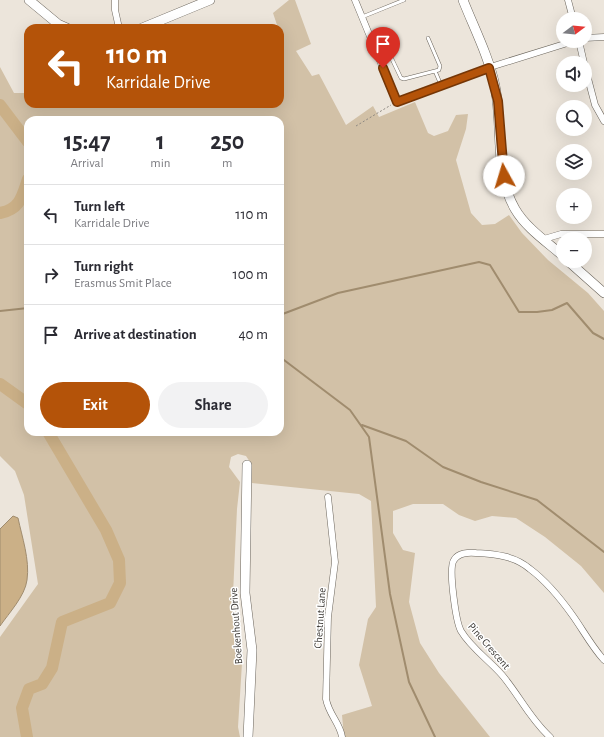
<!DOCTYPE html>
<meta charset="utf-8">
<style>
:root{--surface:#fff;--page:#f2f2f3;--text:#2b2b33;--muted:#7c7c81;--line:#e1e1e2;--accent:#b45309}
body{margin:0;font-family:"Alegreya Sans",sans-serif;background:var(--page);color:var(--text);height:100vh;display:flex;flex-direction:column;font-size:15px;white-space:nowrap}
*{box-sizing:border-box;margin:0}
p{font-size:13px;color:var(--muted)}
.icon{flex:none;width:22px;height:22px;fill:none;stroke:currentColor;stroke-width:2;stroke-linecap:round;stroke-linejoin:round}
.map{position:relative;flex:1;overflow:hidden}
.panel{position:absolute;left:24px;top:116px;width:260px;height:320px;display:flex;flex-direction:column;background:var(--surface);border-radius:12px;box-shadow:0 4px 16px #0002}
.panel>*{flex:none}
.guide{position:absolute;left:24px;top:24px;width:260px;height:84px;border-radius:12px;box-shadow:0 4px 16px #0002;background:#b45309;color:#fff;overflow:hidden}
.needle{width:26px;rotate:74deg}
.buttons{position:absolute;left:556px;top:12px;display:grid;gap:8px}
.buttons a{display:grid;place-items:center;width:36px;height:36px;border-radius:50%;background:var(--surface);box-shadow:0 4px 16px #0002;font-size:20px}
.pin{position:absolute;display:grid;place-items:center;width:34px;height:34px;color:#fff;margin:-41px -17px;border-radius:50% 50% 50% 0;rotate:-45deg;box-shadow:0 0 4px #0007}
.pin .icon{rotate:45deg}
.me{position:absolute;width:44px;margin:-22px;rotate:354deg;stroke-linejoin:round;filter:drop-shadow(0 0 3px #0008)}
.turn{display:flex;align-items:center;gap:14px;height:84px;padding:0 16px;font-size:18px}
.turn .icon{width:52px;height:52px;stroke-width:2.5}
.turn b{display:block;font-size:28px;line-height:34px}
.eta{display:flex;justify-content:space-evenly;align-items:center;height:68px;text-align:center}
.eta b{font-size:24px;font-weight:700;line-height:28px}
.primary-button{display:flex;gap:8px;margin-top:auto;padding:8px 16px}
.primary-button a{flex:1;height:46px;border-radius:24px;background:var(--accent);color:#fff;font-size:16px;font-weight:700;line-height:46px;text-align:center}
.primary-button a+a{background:var(--page);color:var(--text)}
ul{padding:0;list-style:none}
li{display:flex;align-items:center;gap:12px;height:60px;padding:0 16px;border-top:1px solid var(--line)}
li div{flex:1}
li b{display:block;font-size:15px}
li em{font-style:normal}
.map>svg:first-child{display:block}
.green{fill:#d2c1a7;fill-rule:evenodd}
.water{fill:#cbb087;stroke:#a08c6e}
.lines{fill:none;stroke-linecap:round;stroke-linejoin:round}
.stream{stroke:#a08c6e;stroke-width:2}
.river{stroke:#cbb087;stroke-width:12}
.lane-casing{stroke:#6a645b;stroke-width:4}
.street-casing{stroke:#6a645b;stroke-width:7}
.secondary-casing{stroke:#6a645b;stroke-width:10}
.path{stroke:#8e8982;stroke-width:1;stroke-dasharray:2 2;stroke-linecap:butt}
.lane{stroke:#fff;stroke-width:3}
.street{stroke:#fff;stroke-width:6}
.secondary{stroke:#fff;stroke-width:9}
.route-casing{stroke:#753606;stroke-width:10}
.route{stroke:#b45309;stroke-width:7}
.labels{text-anchor:middle;dominant-baseline:central;stroke-width:3;stroke-linejoin:round;paint-order:stroke}
.street-label{font-size:11px;fill:#3b3834;stroke:#fff}
</style>
<div class="map">
<svg width="604" height="737" viewBox="0 0 604 737">
<rect width="100%" height="100%" fill="#ece5db"/>
<path class="green" d="M289,0h6l16,44 -15,7 16,25 7,-2 27,51 27,-19 6,11 36,-15 13,31 6,3 14,-5 8,-16 12,-1 -2,15 -10,31 15,53 11,12 13,-1 14,-9 13,18 26,27 40,33 16,18v282l-23,-27 -36,-29 -29,-19 -24,-2 -17,5 -16,-6 -16,-11h-30l-20,7v22l10,17 12,3 -6,49 11,41 19,30 51,64h-146l-2,-22 30,-9 -13,-41 9,-46 8,-12 -5,-106 -12,-7 -107,-11 -2,-21 -4,-6 -8,-2 -7,3 -2,10 11,15 -3,27 -4,85 9,69 -4,64 2,10h-240v-100l38,-53 -14,-89 -9,-24 -15,-15v-389l14,26h14v11h252v-76h-2l-5,-15zM28,120h252v312h-252z"/>
<path class="water" d="M13,516l5,2c4,19 12,42 9,62 -2,16 -18,33 -27,46v-97z"/>
<g class="lines">
<path class="stream" d="M0,311l28,-3
M280,315l58,-22 141,-31 11,3 29,47h18l15,-2 15,-7 26,30 11,6
M280,357l70,53 19,27 21,157 19,88 26,55
M362,425l44,16 37,26 38,15 56,18 67,52"/>
<path class="river" d="M0,105l28,37
M0,213c20,-4 22,-16 28,-34
M0,384l28,20
M27,737l-5,-29 7,-19 13,-5 10,-16 10,-46 48,-19 10,-20 -1,-23 -13,-30 -58,-98"/>
<defs>
<path id="lane" d="M362,17l42,-17
M428,38l12,28 -1,4 -4,1
M378,56l8,-3 4,2 11,23 3,1 31,-8 6,14"/>
<path id="street" d="M115,0v10l4,18
M355,0l42,102 87,-33 90,-28
M568,0l5,19
M585,38l19,-1
M579,41l5,22
M585,67l10,38 9,16
M544,239l17,-5h43
M328,497l7,65 -7,55 -2,82c3,16 14,24 16,38
M550,737c-20,-18 -31,-42 -48,-62 -13,-15 -31,-27 -41,-44 -5,-9 -13,-63 -7,-71 4,-7 15,-8 22,-7 20,1 39,3 54,16 16,12 31,30 43,47 10,14 19,31 31,44"/>
<path id="secondary" d="M29,0l29,24 9,4
M463,0c11,28 26,57 32,86 8,40 -1,87 20,123 11,19 32,33 48,47
M142,28l68,-28
M568,261l36,32
M247,465l-2,128 7,57 -4,87"/>
</defs>
<use href="#lane" class="lane-casing"/>
<use href="#street" class="street-casing"/>
<use href="#secondary" class="secondary-casing"/>
<path class="path" d="M356,126l35,-21"/>
<use href="#lane" class="lane"/>
<use href="#street" class="street"/>
<use href="#secondary" class="secondary"/>
</g>
<g class="lines">
<defs>
<path id="route" d="M383,68l14,34 92,-34 9,33 6,75"/>
</defs>
<use href="#route" class="route-casing"/>
<use href="#route" class="route"/>
</g>
<g class="labels">
<g class="street-label">
<text transform="translate(320 618) rotate(-86)">Chestnut Lane</text>
<text transform="translate(236 626) rotate(-94)">Boekenhout Drive</text>
<text transform="translate(489 646) rotate(49)">Pine Crescent</text>
</g>
</g>
</svg>
<div class="buttons">
<a><svg class="needle" viewBox="-14 -14 28 28"><path d="M0-13l5 13h-10z" fill="#e53935"/><path d="M0 13l5-13h-10z" fill="#7c7c81"/></svg></a>
<a><svg class="icon" aria-label="sound" viewBox="0 0 24 24"><path d="M4 9h4l5-4v14l-5-4H4zM17 9q2 3 0 6"/></svg></a>
<a><svg class="icon" aria-label="search" viewBox="0 0 24 24"><circle cx="10" cy="10" r="6"/><path d="M15 15l6 6"/></svg></a>
<a><svg class="icon" aria-label="layers" viewBox="0 0 24 24"><path d="M12 4l9 5-9 5-9-5zM3 14l9 5 9-5"/></svg></a>
<a>+</a>
<a>−</a>
</div>
<div class="pin" style="left:383px;top:68px;background:#d93025"><svg class="icon" aria-label="arrive" viewBox="0 0 24 24"><path d="M6 21V4h12l-3 4 3 4H6"/></svg></div>
<svg class="me" style="left:504px;top:176px" viewBox="-20 -20 40 40"><circle r="19" fill="#fff"/><path d="M0-13L10 11 0 6-10 11z" fill="#b45309"/></svg>
<div class="guide">
<div class="turn"><svg class="icon" aria-label="left" viewBox="0 0 24 24"><path d="M17 20v-9H6M10 6l-5 5 5 5"/></svg><div><b>110 m</b>Karridale Drive</div></div>
</div>
<section class="panel">
<div class="eta">
<div><b>15:47</b><p>Arrival</p></div>
<div><b>1</b><p>min</p></div>
<div><b>250</b><p>m</p></div>
</div>
<ul>
<li><svg class="icon" aria-label="left" viewBox="0 0 24 24"><path d="M17 20v-9H6M10 6l-5 5 5 5"/></svg><div><b>Turn left</b><p>Karridale Drive</p></div><em>110 m</em></li>
<li><svg class="icon" aria-label="right" viewBox="0 0 24 24"><path d="M7 20v-9h11M14 6l5 5-5 5"/></svg><div><b>Turn right</b><p>Erasmus Smit Place</p></div><em>100 m</em></li>
<li><svg class="icon" aria-label="arrive" viewBox="0 0 24 24"><path d="M6 21V4h12l-3 4 3 4H6"/></svg><div><b>Arrive at destination</b></div><em>40 m</em></li>
</ul>
<div class="primary-button"><a>Exit</a><a>Share</a></div>
</section>
</div>
